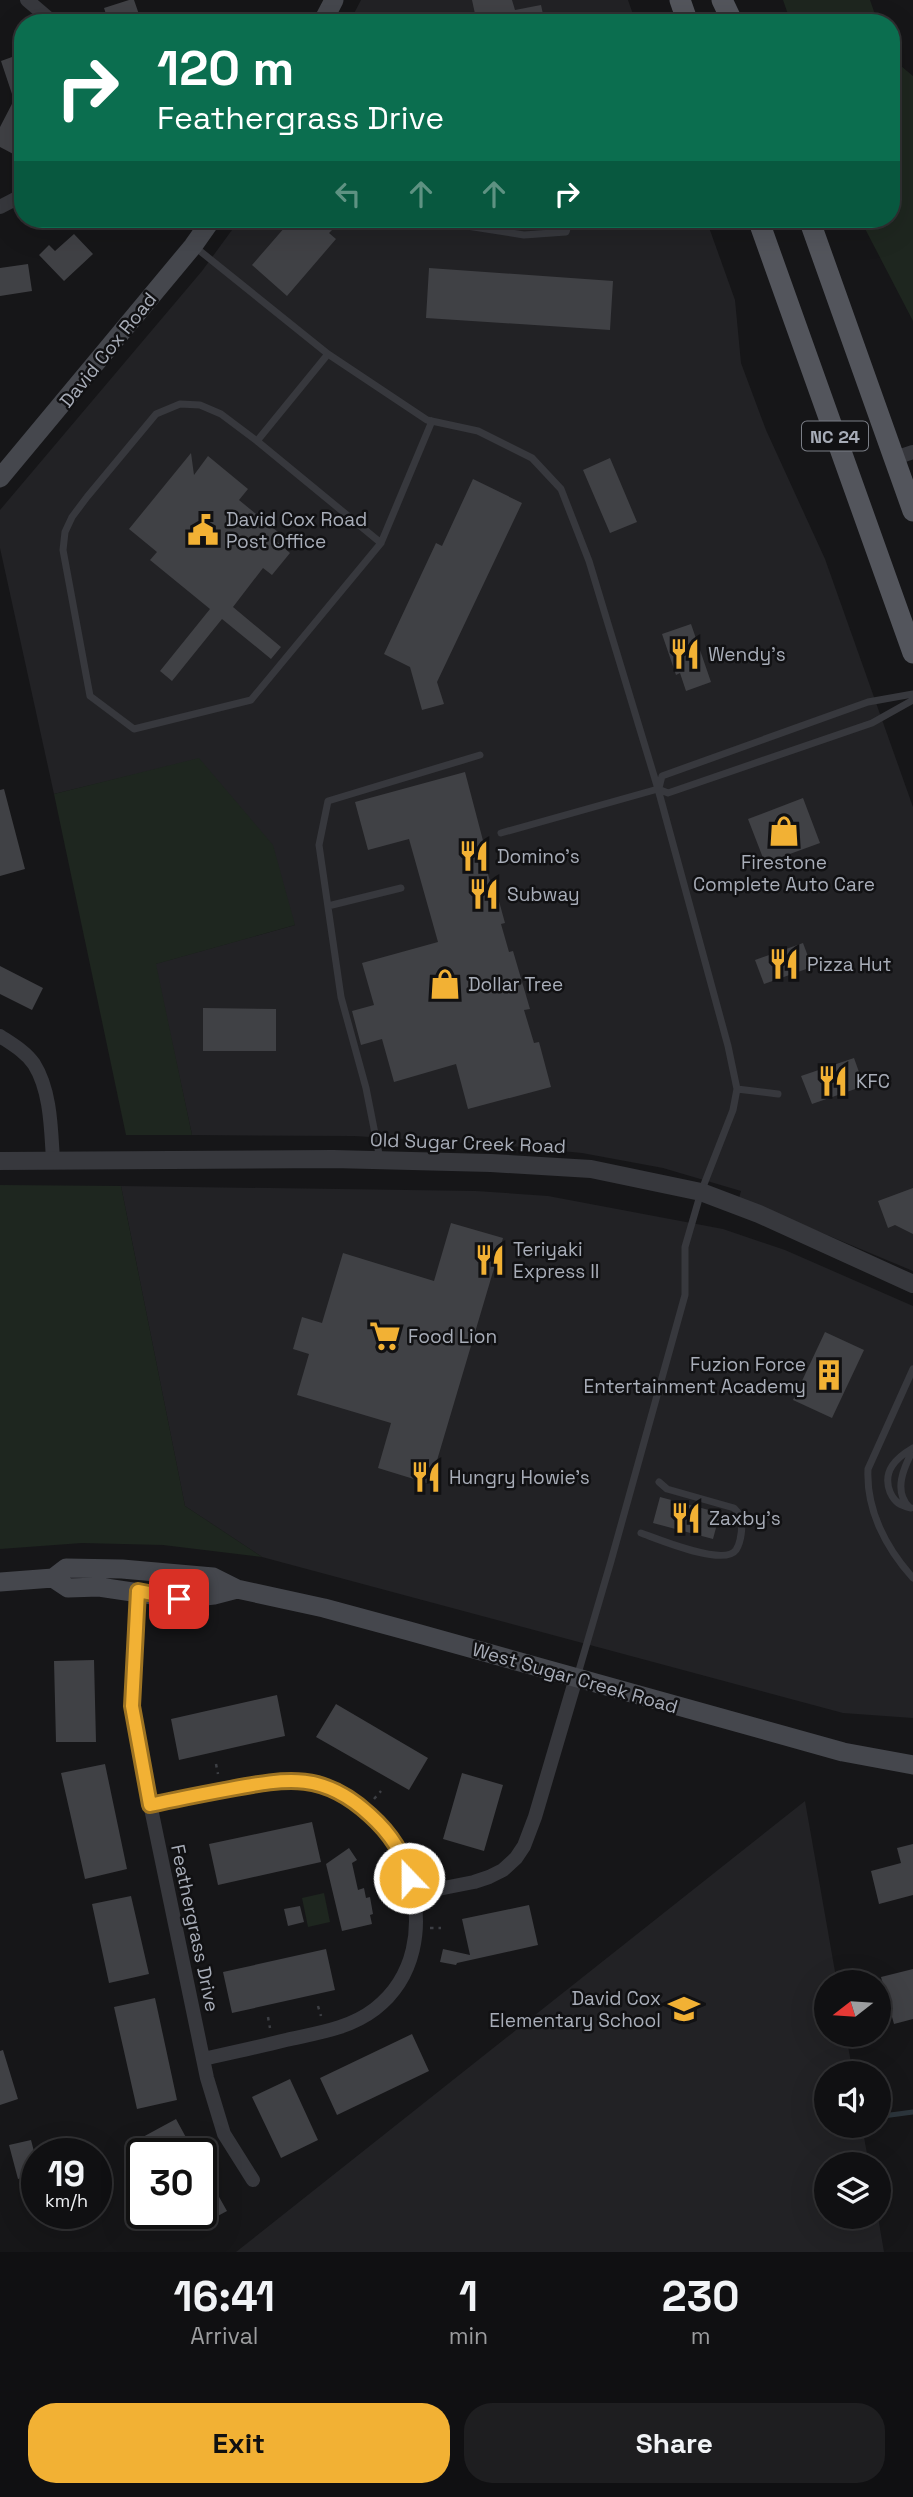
<!DOCTYPE html>
<style>
:root{--surface:#101012;--page:#1e1e20;--text:#f1f3f6;--muted:#9c9d9f;--line:#303032;--accent:#f2b134}
body{margin:0;font-family:"Space Grotesk",sans-serif;background:var(--page);color:var(--text);height:100vh;display:flex;flex-direction:column;font-size:26px;white-space:nowrap}
*{box-sizing:border-box;margin:0}
p{font-size:23px;color:var(--muted)}
.icon{flex:none;width:38px;height:38px;fill:none;stroke:currentColor;stroke-width:2;stroke-linecap:round;stroke-linejoin:round}
.map{position:relative;height:2252px;overflow:hidden}
.details{display:flex;flex-direction:column;background:var(--surface);flex:1}
.details>*{flex:none}
.hud{position:absolute;left:14px;top:14px;width:886px;height:214px;border-radius:28px;box-shadow:0 7px 28px #0002,0 0 0 2px var(--line);background:#0b6e4f;color:#fff;overflow:hidden}
.needle{width:46px;rotate:253deg}
.fabs{position:absolute;left:814px;top:1970px;display:grid;gap:14px}
.fabs a{display:grid;place-items:center;width:77px;height:77px;border-radius:50%;background:var(--surface);box-shadow:0 7px 28px #0002,0 0 0 2px var(--line);font-size:35px}
.speed{position:absolute;left:21px;top:2138px;display:flex;gap:14px;font-size:35px;font-weight:700;text-align:center}
.speed>*{display:grid;place-content:center;width:91px;height:91px;border-radius:50%;background:var(--surface);box-shadow:0 7px 28px #0002,0 0 0 2px var(--line);line-height:1}
.speed small{font-size:18px;font-weight:400}
.speed .limit{border:4px solid #111;border-radius:10px;background:#fff;color:#111}
.pin{position:absolute;display:grid;place-items:center;width:60px;height:60px;color:#fff;margin:-30px;border-radius:14px;box-shadow:0 4px 10px #0006}
.me{position:absolute;width:77px;margin:-38px;rotate:338deg;stroke-linejoin:round;filter:drop-shadow(0 0 5px #0008)}
.turn{display:flex;align-items:center;gap:24px;height:147px;padding:0 28px;font-size:32px}
.turn .icon{width:91px;height:91px;stroke-width:2.5}
.turn b{display:block;font-size:49px;line-height:60px}
.lanes{display:flex;align-items:center;height:66px;padding:0 28px;background:#0003;justify-content:center;gap:35px;direction:ltr}
.lanes .off{opacity:.35}
.eta{display:flex;justify-content:space-evenly;align-items:center;height:119px;text-align:center}
.eta b{font-size:42px;font-weight:700;line-height:49px}
.cta{display:flex;gap:14px;margin-top:auto;padding:14px 28px}
.cta a{flex:1;height:80px;border-radius:28px;background:var(--accent);color:#111;font-size:28px;font-weight:700;line-height:80px;text-align:center}
.cta a+a{background:var(--page);color:var(--text)}
.map>svg:first-child{display:block}
.built{fill:#222225}
.green{fill:#1e261f}
.lines{fill:none;stroke-linecap:round;stroke-linejoin:round}
.stream{stroke:#2c353c;stroke-width:5}
.building{fill:#404145}
.path{stroke:#3d3f44;stroke-width:2.5;stroke-dasharray:3.5 5;stroke-linecap:butt}
.service{stroke:#37383d;stroke-width:7}
.minor{stroke:#37383d;stroke-width:14}
.tertiary{stroke:#37383d;stroke-width:18}
.secondary{stroke:#45474d;stroke-width:19}
.primary{stroke:#53555c;stroke-width:21}
.route-casing{stroke:#9d7322;stroke-width:18}
.route{stroke:#f2b134;stroke-width:12}
.labels{text-anchor:middle;dominant-baseline:central;stroke-width:5;stroke-linejoin:round;paint-order:stroke}
.shield{fill:#111113;stroke:#7b7e86;stroke-width:2}
.shield-label{font-size:18px;font-weight:bold;fill:#a8adb8}
.street-label{font-size:19px;fill:#a8adb8;stroke:#111113}
.poi-label{font-size:19px;fill:#a8adb8;stroke:#111113;text-anchor:start}
</style>
<div class="map">
<svg width="913" height="2252" viewBox="0 0 913 2252">
<rect width="100%" height="100%" fill="#161618"/>
<path class="built" d="M361,0h267l8,23h-287z
M240,219h466l29,81 6,63 25,67 59,129 88,248v464l-174,-73 2,-7 -78,-23 -81,-15 -82,-8 -146,-9 -162,-1 -37,-171 140,-39 -96,-166 -145,35 -54,-246v-38l202,-239z
M121,1186l355,5 72,5 175,33 62,21 128,56v412l-70,-5 -581,-156 -77,-51z
M805,1801l32,182h-11v52h20l7,39h-27v52h36l7,39h-43v52h52l6,35h-648z"/>
<path class="green" d="M783,0h87l8,23h-87z
M891,52l4,9 18,15v245l-53,-102h31z
M199,758l74,87 22,80 -139,39 36,171h-66l-72,-341z
M0,1185l121,1 64,320 77,51 -99,-12 -81,-2 -82,6z
M324,1893l6,29 -22,5 -6,-29z"/>
<g class="lines">
<path class="stream" d="M883,2116l30,-4"/>
</g>
<path class="building" d="M129,0h5l8,23h-33l-5,-15z
M472,0h40l3,10 26,-5 4,18h-68z
M23,53v92l-6,11 -17,-9v-20l14,-27 -13,-39z
M292,219h31l11,9 -5,5 7,6 -49,57 -35,-31z
M74,234l19,20 -29,27 -25,-26 10,-10 6,6z
M28,264l4,27 -32,5v-28z
M429,268l184,13 -3,49 -184,-12z
M191,453l3,22 14,-19 40,33 -9,11 39,32 -5,6 17,15 -18,22 -9,-7 -30,39 48,40 -10,12 -49,-40 -50,62 -12,-10 50,-62 -60,-49 7,-8 -28,-23z
M610,458l27,64 -27,11 -27,-63z
M473,479l49,24 -85,179 7,22 -22,6 -12,-43 -26,-13 52,-111 6,3z
M691,624l20,58 -25,9 -6,-18 -4,2 -14,-41z
M465,772l21,80 -4,1 12,42 3,-1 8,29 -4,1 8,28 4,-1 17,58 -6,1 10,33 5,-1 12,45 -83,22 -12,-45 -62,18 -12,-43 -21,6 -9,-34 22,-6 -12,-42 76,-21 -29,-103 -41,11 -13,-48z
M4,789l21,80 -25,7v-86z
M803,798l17,45 -55,20 -17,-44z
M803,943l9,24 -48,17 -9,-24z
M0,966l43,22 -11,22 -32,-16z
M203,1008l73,1v42h-73z
M854,1058l10,28 -52,18 -11,-28z
M913,1188v46l-18,-9 -7,3 -10,-27z
M451,1223l52,15 -73,246 -52,-16 13,-45 -94,-28 12,-41 -16,-5 9,-32 20,6 21,-70 91,28z
M825,1332l39,18 -32,68 -39,-18z
M660,1497l60,16 -7,26 -60,-16z
M94,1660l2,82h-40l-2,-81z
M277,1695l8,41 -106,24 -8,-41z
M336,1704l92,54 -19,32 -93,-53z
M105,1764l22,105 -42,10 -24,-106z
M462,1773l41,12 -19,66 -41,-12z
M312,1822l9,40 -103,23 -9,-41z
M913,1844v51l-34,9 -8,-33 30,-8 -4,-15z
M349,1848l8,12 -5,3 6,27 6,-2 2,10 4,-1 3,17 -3,1 2,9 -30,7 -16,-67z
M131,1896l18,78 -40,9 -17,-79z
M529,1905l9,40 -81,18 -1,2 -16,-3 3,-13 27,6 -8,-36z
M300,1906l4,16 -16,4 -4,-17z
M326,1949l9,41 -103,23 -9,-41z
M913,1969v50l-19,5 -13,-47z
M155,1998l22,102 -40,9 -23,-102z
M412,2034l17,37 -92,44 -17,-37z
M3,2050l15,49 -18,6v-54z
M290,2079l28,61 -37,18 -29,-61z
M176,2119l19,35h-45l-9,-16z
M31,2140l6,23v11l-19,5 -9,-34z
M201,2165l26,46 -35,19 -9,-16h18z"/>
<g class="lines">
<path class="path" d="M216,1764l2,10
M374,1799l7,-8
M377,1868l10,-4
M430,1928h11
M318,2006l3,10
M268,2017l2,11"/>
<path class="service" d="M422,219l102,16 42,-3 4,-13
M195,247l133,107 99,66 51,11 54,27 29,31 28,72 69,228 70,257 9,43 -4,21 -32,82 -16,55v48l-74,266 -34,116
M257,441l71,-87
M381,543l-130,157 -117,29 -44,-33 -27,-146 2,-18 7,-15 15,-20 69,-83 24,-10 20,1 21,9 36,27 124,102 51,-122
M659,788l3,-12 206,-74 45,-8
M501,833l157,-44 10,4 204,-70 41,-23
M328,906l73,-18
M737,1089l41,5
M380,1159l-14,-71 -25,-91 -22,-152 9,-44 152,-46
M913,1369l-45,100c-2,41 18,79 45,109
M909,1507c-16,-16 -5,-40 4,-57
M911,1508c-11,-3 -16,-5 -21,-16 -8,-21 6,-34 23,-44
M641,1533c17,6 83,34 95,17 6,-9 6,-23 6,-33l-8,-9 -67,-19 -8,-7"/>
<path class="minor" d="M27,0l27,23
M0,207l23,-12
M895,458l18,-6
M0,1036c12,8 26,16 34,28 17,27 17,66 19,96
M138,1591l-6,115 5,35 70,337 17,56 29,46
M150,1805c44,-9 121,-32 163,-22 94,20 143,163 62,226 -26,20 -58,24 -89,31 -28,7 -56,13 -83,19
M413,1894l61,-12 15,-5 14,-7 13,-12 8,-12 11,-29 41,-139"/>
<path class="tertiary" d="M0,1161l333,-2 158,4 100,6 110,23 58,22 154,70"/>
<path class="secondary" d="M322,23l12,-23
M0,478l193,-232 19,-27
M53,1578l15,10 31,-1 80,12 35,-4 23,-6
M0,1582l53,-4 13,-10 56,1 91,8 24,12 87,19 85,23 434,121 70,13"/>
<path class="primary" d="M680,0l8,23
M722,0l11,23
M758,219l155,434
M809,219l104,292"/>
</g>
<g class="lines">
<defs>
<path id="route" d="M179,1599l-41,-8 -6,115 18,99c27,-6 53,-11 80,-16 58,-11 94,-17 140,26 19,17 34,39 39,63"/>
</defs>
<use href="#route" class="route-casing"/>
<use href="#route" class="route"/>
</g>
<defs>
<symbol id="civic-bare" viewBox="-9 -9 18 18"><path d="M-.6-6.5H3V-4.5H.6V-3L4-1V1h2V6H-6V1h2V-1L-.6-3ZM-1.2 2.5V6h2.4V2.5Z" fill="#f2b134" stroke="#111113" stroke-width="2.5" paint-order="stroke"/></symbol>
<symbol id="restaurant-bare" viewBox="-9 -9 18 18"><path d="M-5-6h1v4h1v-4h1v4h1v-4h1v5L-1.5 .5V6h-2V.5L-5-1ZM5-6V6H3V1.5H1.5Q1.5-4 5-6Z" fill="#f2b134" stroke="#111113" stroke-width="2.5" paint-order="stroke"/></symbol>
<symbol id="shop-bare" viewBox="-9 -9 18 18"><path d="M-5-2.5h2.3a2.7 3.5 0 0 1 5.4 0H5L5.5 6h-11ZM-1.5-2.5h3a1.5 2.3 0 0 0-3 0Z" fill="#f2b134" stroke="#111113" stroke-width="2.5" paint-order="stroke"/></symbol>
<symbol id="supermarket-bare" viewBox="-9 -9 18 18"><path d="M-6-5.5h2.5l.6 2H6L4.5 2H-2.5L-4.4-4H-6ZM-1.5 3.2a1.3 1.3 0 1 0 .1 0ZM3 3.2a1.3 1.3 0 1 0 .1 0Z" fill="#f2b134" stroke="#111113" stroke-width="2.5" paint-order="stroke"/></symbol>
<symbol id="building-bare" viewBox="-9 -9 18 18"><path d="M-4-6H4V6H1V3H-1V6H-4ZM-2.5-4.3h1.7v1.8h-1.7ZM.8-4.3h1.7v1.8H.8ZM-2.5-1h1.7V.8h-1.7ZM.8-1h1.7V.8H.8Z" fill="#f2b134" stroke="#111113" stroke-width="2.5" paint-order="stroke"/></symbol>
<symbol id="school-bare" viewBox="-9 -9 18 18"><path d="M0-5L7-2L0 1L-7-2ZM-4 1L0 2.5L4 1V4Q0 6-4 4Z" fill="#f2b134" stroke="#111113" stroke-width="2.5" paint-order="stroke"/></symbol>
</defs>
<g fill-rule="evenodd">
<use href="#civic-bare" x="181" y="508" width="44" height="44"/>
<use href="#restaurant-bare" x="663" y="632" width="44" height="44"/>
<use href="#shop-bare" x="762" y="809" width="44" height="44"/>
<use href="#restaurant-bare" x="452" y="834" width="44" height="44"/>
<use href="#restaurant-bare" x="462" y="872" width="44" height="44"/>
<use href="#restaurant-bare" x="762" y="942" width="44" height="44"/>
<use href="#shop-bare" x="423" y="962" width="44" height="44"/>
<use href="#restaurant-bare" x="811" y="1059" width="44" height="44"/>
<use href="#restaurant-bare" x="468" y="1238" width="44" height="44"/>
<use href="#supermarket-bare" x="363" y="1314" width="44" height="44"/>
<use href="#building-bare" x="807" y="1353" width="44" height="44"/>
<use href="#restaurant-bare" x="404" y="1455" width="44" height="44"/>
<use href="#restaurant-bare" x="664" y="1496" width="44" height="44"/>
<use href="#school-bare" x="662" y="1987" width="44" height="44"/>
</g>
<g class="labels">
<rect class="shield" x="802" y="421.5" width="66" height="29" rx="5"/>
<g class="shield-label">
<text x="835" y="436">NC 24</text>
</g>
<g class="street-label">
<text transform="translate(108 350) rotate(-51)">David Cox Road</text>
<text transform="translate(468 1143) rotate(2)">Old Sugar Creek Road</text>
<text transform="translate(575 1678) rotate(16)">West Sugar Creek Road</text>
<text transform="translate(195 1928) rotate(78)">Feathergrass Drive</text>
</g>
<g class="poi-label">
<text x="226" y="519">David Cox Road<tspan x="226" dy="22">Post Office</tspan></text>
<text x="708" y="654">Wendy's</text>
<text x="497" y="856">Domino's</text>
<text x="784" y="862" text-anchor="middle">Firestone<tspan x="784" dy="22">Complete Auto Care</tspan></text>
<text x="507" y="894">Subway</text>
<text x="807" y="964">Pizza Hut</text>
<text x="468" y="984">Dollar Tree</text>
<text x="856" y="1081">KFC</text>
<text x="513" y="1249">Teriyaki<tspan x="513" dy="22">Express II</tspan></text>
<text x="408" y="1336">Food Lion</text>
<text x="806" y="1364" text-anchor="end">Fuzion Force<tspan x="806" dy="22">Entertainment Academy</tspan></text>
<text x="449" y="1477">Hungry Howie's</text>
<text x="709" y="1518">Zaxby's</text>
<text x="661" y="1998" text-anchor="end">David Cox<tspan x="661" dy="22">Elementary School</tspan></text>
</g>
</g>
</svg>
<div class="fabs">
<a><svg class="needle" viewBox="-14 -14 28 28"><path d="M0-13l5 13h-10z" fill="#e53935"/><path d="M0 13l5-13h-10z" fill="#9c9d9f"/></svg></a>
<a><svg class="icon" aria-label="sound" viewBox="0 0 24 24"><path d="M4 9h4l5-4v14l-5-4H4zM17 9q2 3 0 6"/></svg></a>
<a><svg class="icon" aria-label="layers" viewBox="0 0 24 24"><path d="M12 4l9 5-9 5-9-5zM3 14l9 5 9-5"/></svg></a>
</div>
<div class="speed"><div>19<small>km/h</small></div><div class="limit">30</div></div>
<div class="pin" style="left:179px;top:1599px;background:#d93025"><svg class="icon" aria-label="arrive" viewBox="0 0 24 24"><path d="M6 21V4h12l-3 4 3 4H6"/></svg></div>
<svg class="me" style="left:409px;top:1878px" viewBox="-20 -20 40 40"><circle r="17" fill="#f2b134" stroke="#fff" stroke-width="3"/><path d="M0-11L8 9 0 5-8 9z" fill="#fff"/></svg>
<div class="hud">
<div class="turn"><svg class="icon" aria-label="right" viewBox="0 0 24 24"><path d="M7 20v-9h11M14 6l5 5-5 5"/></svg><div><b>120 m</b>Feathergrass Drive</div></div>
<div class="lanes"><svg class="icon off" aria-label="left" viewBox="0 0 24 24"><path d="M17 20v-9H6M10 6l-5 5 5 5"/></svg><svg class="icon off" aria-label="ahead" viewBox="0 0 24 24"><path d="M12 20V5M6 11l6-6 6 6"/></svg><svg class="icon off" aria-label="ahead" viewBox="0 0 24 24"><path d="M12 20V5M6 11l6-6 6 6"/></svg><svg class="icon" aria-label="right" viewBox="0 0 24 24"><path d="M7 20v-9h11M14 6l5 5-5 5"/></svg></div>
</div>
</div>
<section class="details">
<div class="eta">
<div><b>16:41</b><p>Arrival</p></div>
<div><b>1</b><p>min</p></div>
<div><b>230</b><p>m</p></div>
</div>
<div class="cta"><a>Exit</a><a>Share</a></div>
</section>
